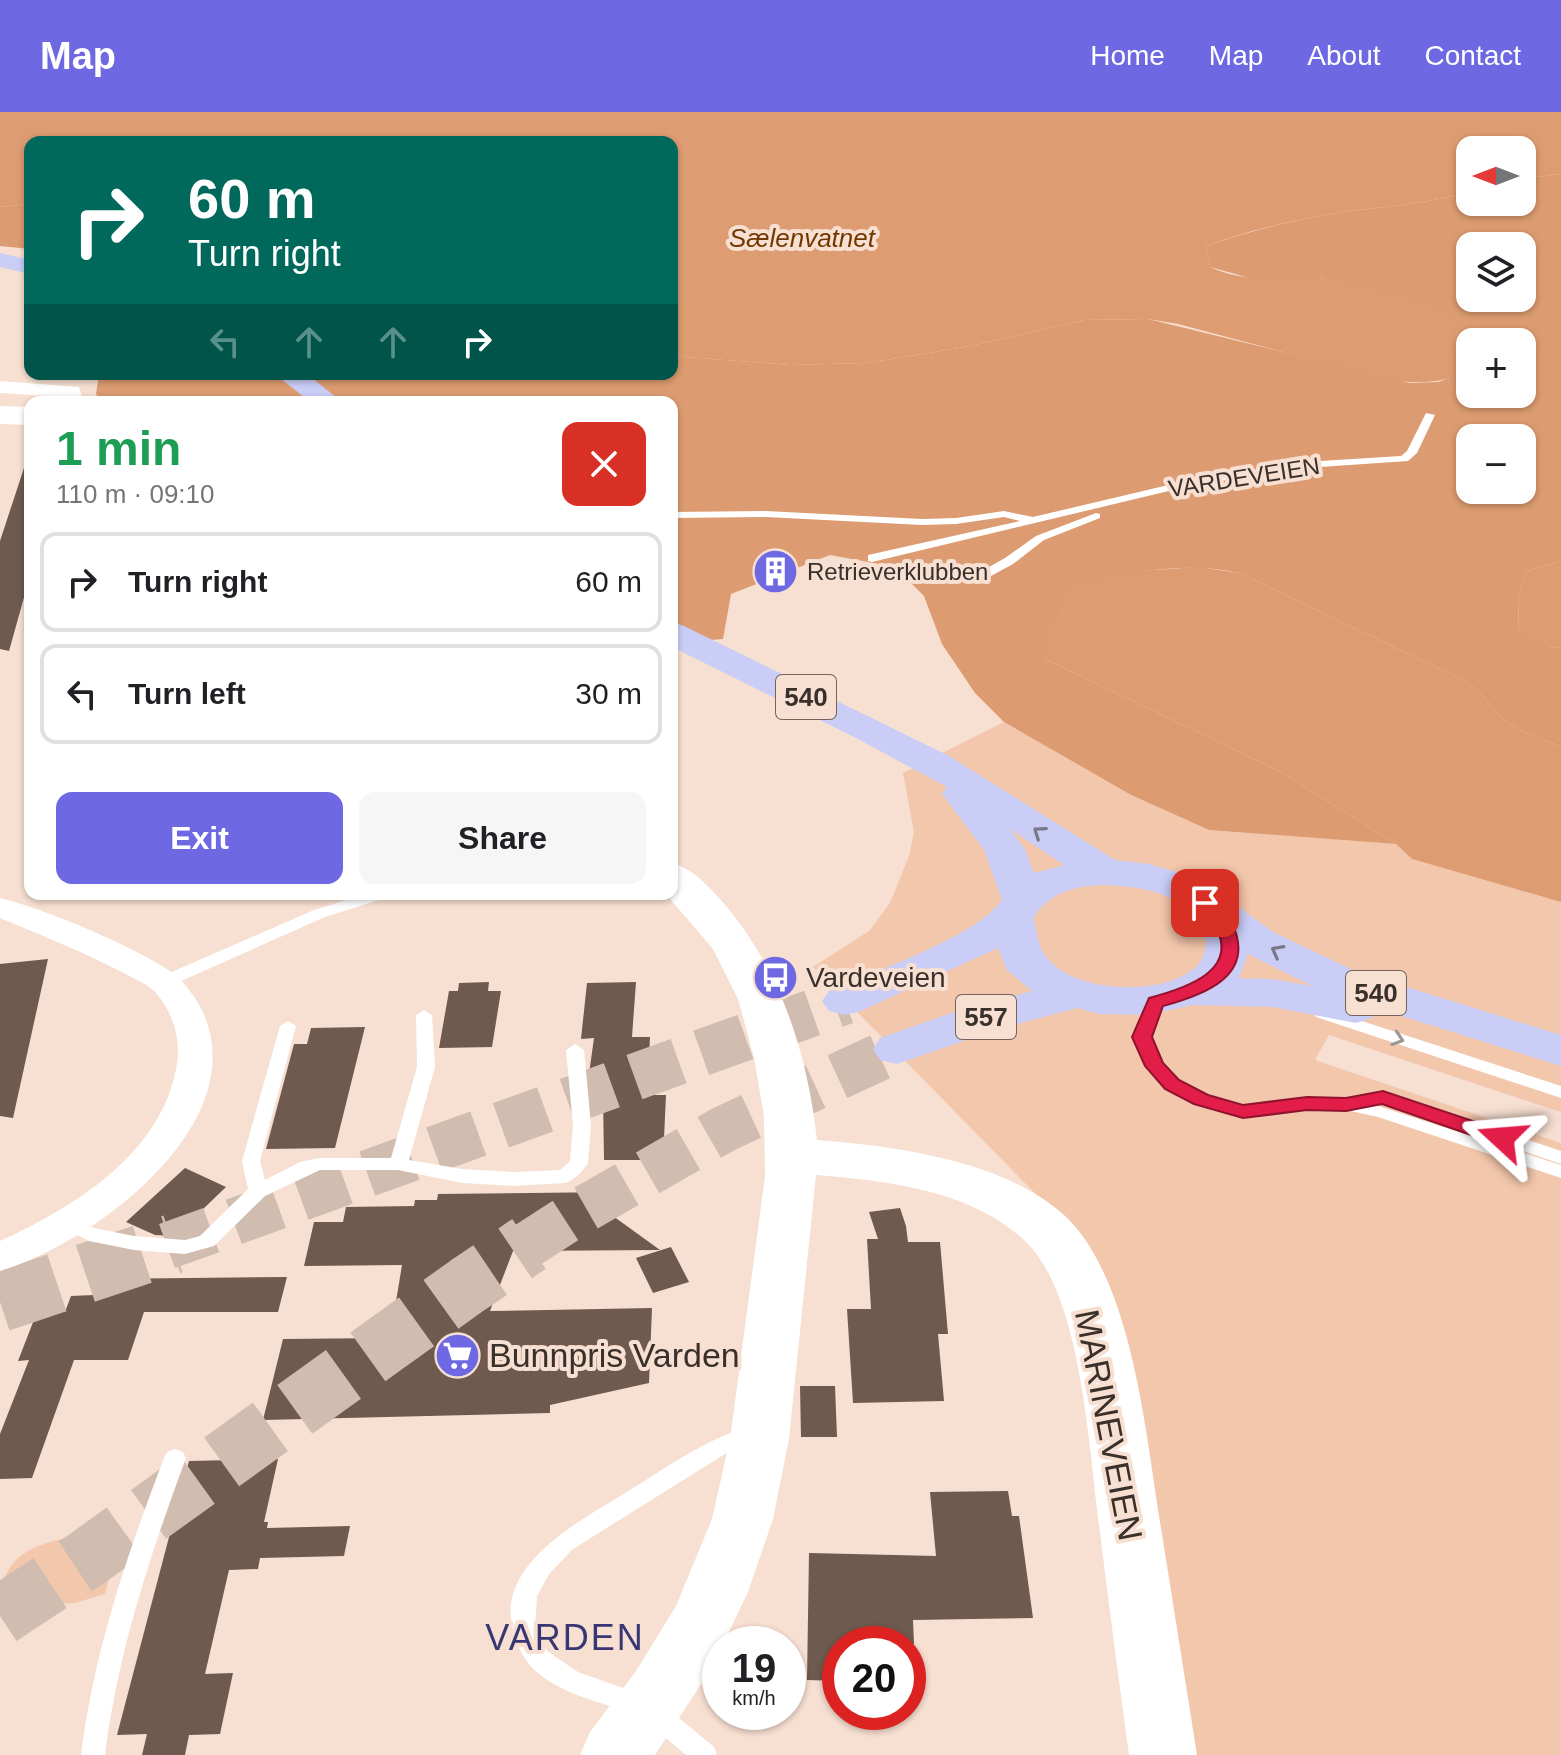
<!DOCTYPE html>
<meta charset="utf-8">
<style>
:root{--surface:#fff;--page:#f6f6f6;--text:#202124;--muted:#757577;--line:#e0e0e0;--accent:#6e68e3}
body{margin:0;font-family:Arial,sans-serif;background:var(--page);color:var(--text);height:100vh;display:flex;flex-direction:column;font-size:30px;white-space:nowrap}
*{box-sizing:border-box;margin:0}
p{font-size:26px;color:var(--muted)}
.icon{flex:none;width:44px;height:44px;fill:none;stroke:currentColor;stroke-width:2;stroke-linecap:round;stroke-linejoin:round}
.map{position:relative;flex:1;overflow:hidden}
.sheet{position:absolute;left:24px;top:284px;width:654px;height:504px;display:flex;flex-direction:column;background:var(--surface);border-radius:16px;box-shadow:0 2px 6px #0004}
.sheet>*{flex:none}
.banner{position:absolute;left:24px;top:24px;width:654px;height:244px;border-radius:16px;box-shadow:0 2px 6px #0004;background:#00695c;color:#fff;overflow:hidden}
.needle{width:52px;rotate:270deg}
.fabs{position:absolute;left:1456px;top:24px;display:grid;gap:16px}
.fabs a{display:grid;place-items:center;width:80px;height:80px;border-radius:16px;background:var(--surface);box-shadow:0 2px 6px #0004;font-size:40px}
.speed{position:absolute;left:702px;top:1514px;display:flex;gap:16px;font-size:40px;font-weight:700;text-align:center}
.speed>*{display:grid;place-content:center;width:104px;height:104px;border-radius:50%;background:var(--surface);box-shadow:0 2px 6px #0004;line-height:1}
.speed small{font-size:20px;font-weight:400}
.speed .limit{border:12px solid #d22;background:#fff;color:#111}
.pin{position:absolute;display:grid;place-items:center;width:68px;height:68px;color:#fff;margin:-34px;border-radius:16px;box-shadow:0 4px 12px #0006}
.me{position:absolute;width:88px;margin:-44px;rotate:289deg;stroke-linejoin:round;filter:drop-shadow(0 0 6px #0008)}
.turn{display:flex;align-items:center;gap:28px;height:168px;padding:0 32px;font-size:36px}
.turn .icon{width:104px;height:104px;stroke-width:2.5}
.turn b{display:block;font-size:56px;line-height:68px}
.lanes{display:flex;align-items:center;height:76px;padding:0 32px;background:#0003;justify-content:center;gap:40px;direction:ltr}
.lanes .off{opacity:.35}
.round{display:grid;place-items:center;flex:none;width:84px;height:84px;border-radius:16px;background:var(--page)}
.summary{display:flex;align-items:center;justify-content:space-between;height:136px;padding:0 32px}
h1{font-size:48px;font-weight:700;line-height:60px;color:#1e9e55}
.primary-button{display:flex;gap:16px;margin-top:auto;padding:16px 32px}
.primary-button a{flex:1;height:92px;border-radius:16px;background:var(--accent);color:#fff;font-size:32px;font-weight:700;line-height:92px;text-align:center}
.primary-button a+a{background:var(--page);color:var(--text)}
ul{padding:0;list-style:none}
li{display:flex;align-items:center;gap:24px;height:100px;margin:0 16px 12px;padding:0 16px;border:4px solid var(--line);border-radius:16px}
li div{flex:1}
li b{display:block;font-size:30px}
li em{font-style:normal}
header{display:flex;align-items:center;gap:48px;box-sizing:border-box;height:112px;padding:0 40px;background:var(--accent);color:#fff}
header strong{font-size:38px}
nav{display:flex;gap:44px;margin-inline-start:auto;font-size:28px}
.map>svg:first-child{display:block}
.green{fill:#f3c7ab}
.forest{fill:#dc9b70;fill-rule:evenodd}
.water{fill:#dd9c71}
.building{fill:#6e5a4e}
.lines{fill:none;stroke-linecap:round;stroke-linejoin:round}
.primary-tunnel-far1{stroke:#d1bcb0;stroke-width:47;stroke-dasharray:47 24;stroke-linecap:butt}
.primary-tunnel{stroke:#d1bcb0;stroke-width:60;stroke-dasharray:60 30;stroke-linecap:butt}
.lane{fill:#fff;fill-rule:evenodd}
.street{fill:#fff;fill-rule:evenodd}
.secondary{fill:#fff;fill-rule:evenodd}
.primary{fill:#cacdf6;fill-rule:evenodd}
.oneway{stroke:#7a7786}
.oneway2{stroke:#9c9895}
.route{fill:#e11d48;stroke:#92132f;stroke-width:2}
.labels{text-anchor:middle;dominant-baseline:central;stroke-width:8;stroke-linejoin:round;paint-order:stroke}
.far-street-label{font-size:24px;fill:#39302b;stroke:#f7dfd1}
.far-poi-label{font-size:24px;fill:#39302b;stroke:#f7dfd1;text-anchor:start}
.far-water-label{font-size:26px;font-style:italic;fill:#733802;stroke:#f7dfd1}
.shield{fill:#f7dfd1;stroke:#72645d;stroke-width:2}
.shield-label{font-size:26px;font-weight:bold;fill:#39302b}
.poi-label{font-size:28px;fill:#39302b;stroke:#f7dfd1;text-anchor:start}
.near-poi-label{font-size:34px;fill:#39302b;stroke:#f7dfd1;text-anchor:start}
.near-street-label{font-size:34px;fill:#39302b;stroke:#f7dfd1}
.near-neighbourhood-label{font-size:36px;letter-spacing:2px;fill:#383773;stroke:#f7dfd1}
</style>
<header>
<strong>Map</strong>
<nav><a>Home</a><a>Map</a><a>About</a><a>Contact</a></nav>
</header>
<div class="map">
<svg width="1561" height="1643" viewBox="0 0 1561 1643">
<rect width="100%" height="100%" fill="#f7dfd1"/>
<path class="green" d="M1004,610l127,73 78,35 187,14 16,15 149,43v210l-232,-77 -14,25 246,83v612h-365l-133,-533 -250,-255 56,-36 21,-28 19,-47 5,-24 -11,-59z
M120,1418l-15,64 -30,9 -75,4c0,-72 67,-67 120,-77z"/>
<path class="forest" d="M1561,62v387l-34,10 -9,23 1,40 31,13 11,1v98c-22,-7 -46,-15 -63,-32 -15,-18 -15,-22 -37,-35l-221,-106c-58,-13 -116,0 -172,14l-7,27 -18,44 236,113 117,73 -187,-14 -78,-35 -127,-73 -29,-29 -33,-49 -18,-48 -29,-29 -65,-12 -99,39 -8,45 -51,4v-241h-571l-5,-8 3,-20h573v-18l118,9 77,-2 104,-17 113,-26 64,-1 262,64 28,-1 32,-11v23h52v-52h-26l-21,-19 -93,-32 -62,-14 -63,3 -47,-13 -4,-21c39,-13 78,-24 119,-31 51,-9 92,-8 145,-24v11h52v-23zM1470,134h52v52h-52zM1470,326h52v52h-52z
M30,92v45l-30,-3v-39z"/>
<path class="water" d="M0,0h1561v62l-39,5v-29h-52v41c-53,16 -94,15 -145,24 -41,7 -81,17 -119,31l4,21c42,19 66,6 109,10 38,4 120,27 154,45 8,4 16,13 23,20h-26v29c-28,13 -55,13 -85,8l-207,-55 -30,-5 -64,1 -113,26 -104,17 -77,2 -118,-9v-214h-642v62l-30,3z
M1561,449v87c-15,-1 -30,-4 -42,-14l-1,-40 9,-23z
M1198,455l42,6 221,106c22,13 22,17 37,35 17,17 41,25 63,32v156l-149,-43 -16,-15 -117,-73 -236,-113c-1,-19 -1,-35 18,-44l6,-27 59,-15z"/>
<path class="building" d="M24,356l6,1v107l-21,75 -9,-2v-108z
M48,847l-35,159 -13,-2v-152z
M489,870l-1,9h13l-9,56 -53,1 10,-57h9l1,-8z
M636,870l-4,55h18l-3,58h19l-3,65h-59l-1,-63h-9l2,-23h-7l5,-36 -13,1 6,-56z
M365,915l-30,121 -69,1 28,-105h13l4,-16z
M185,1056l41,19 -51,49 -20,-1 -29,-13z
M616,1080l-3,24 47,34 -147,1 -23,60 162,-3 -3,75 -99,22v8l-287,7 20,-81 107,-1 12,-73 -98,1 10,-44h29l3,-15 68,-1 1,-6h22l1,-6z
M900,1096l6,18 2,16h32l8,92h-10l6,67 -91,2 -6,-94h24l-4,-70h11l-9,-27z
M671,1135l18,35 -36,11 -17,-35z
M287,1165l-9,35h-134l-16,48h-54l-42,118 -32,1v-45l29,-74 -11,1 19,-49h28l6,-16 23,-1 6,-16z
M800,1274h35l2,51h-36z
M278,1347l-14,63h4l-1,6 83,-2 -6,30 -84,2 -2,11 -29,1 -24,104 28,-1 -13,61 -31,1 -4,20h-43l5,-21 -30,1 72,-274z
M1008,1379l4,25h7l14,102 -120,2 1,24h-74v37l-33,-1 2,-127 127,3 -6,-64z"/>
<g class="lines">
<path class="primary-tunnel-far1" d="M167,1134l678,-245
M526,1134l48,-31 150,-86 173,-80"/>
<path class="primary-tunnel" d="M0,1190l173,-58
M0,1504l85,-56 383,-275 61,-41"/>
<path class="lane" d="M1426,301l9,2 -18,38 -9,8 -88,6 -122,17 -326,78 -4,-1v-6l152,-34 -16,-4 -48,7 -34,1 -156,-8 -94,1v-6l94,-1 156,8 34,-1 48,-7 29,6 165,-39 122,-17 81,-5 6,-5z
M1096,401l4,1v4l-56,22 -31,24 -24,13 -40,4 -6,-4 6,-4 33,-2 23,-13 31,-22z
M366,782h13l2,3 -2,3 -54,17 -155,69 -6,1 -8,-5 2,-4 156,-68z
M1155,885l8,5 -12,35 12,27 15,17 29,15 36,10 64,-9 41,1 35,-7 178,60v13l-179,-61 -7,2 186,60v13l-183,-61 -32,-7 -39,-1 -64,9 -48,-14 -29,-15 -20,-23 -13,-29 14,-35z
M1322,896l239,78v12l-245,-81 -2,-4 2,-4z
M424,898l8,5 3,52 -26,93 53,9 51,3 47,-2 10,-9 3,-36 -7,-75 9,-6 9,6 7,75 -3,38c-5,9 -14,17 -23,20l-52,3 -51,-3 -64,-13h-78l-55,26 -51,50 -29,8 -51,-4 -45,-9 -25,-13 -3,-5 3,-5 7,-2 23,12 40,8 51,4 15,-4 48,-47 -6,-28 38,-135 8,-5 8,5 -36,135 5,19 35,-18 20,-4h71l26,-91 -1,-52z
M750,1314l8,3 3,6 -3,6 -25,8 -160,100 -24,25 -12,22 -2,31 12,24 31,21 65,23 3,8 -3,8 -9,3c-31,-11 -69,-19 -95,-40 -13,-10 -21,-26 -25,-41 -22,-66 64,-111 108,-138 41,-25 81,-55 128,-69z
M175,1337l8,3 3,6c-36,97 -68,194 -81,297h-24c13,-104 46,-200 83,-297l3,-6z
M658,1593l9,3 47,39 3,8h-31l-37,-31 -3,-8 3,-8z"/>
<path class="street" d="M0,269l79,6 4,15h-20l-1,-5 -62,-4z
M0,786c43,10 136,49 173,75 11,8 27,30 32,44 44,112 -114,227 -205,254v-30c75,-34 164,-89 177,-178 4,-26 -5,-53 -23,-72 -8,-8 -22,-13 -32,-19 -39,-20 -81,-37 -122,-54z"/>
<path class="secondary" d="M0,294l30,1v18l-30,-1z
M672,751c20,5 34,21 48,36 60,68 87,152 97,241 78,6 185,20 246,74 70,63 83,224 98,314 12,75 24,151 36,227h-68c-10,-74 -20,-148 -29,-223 -11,-77 -17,-235 -74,-290 -54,-52 -138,-61 -210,-67l-27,264 -16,80 -25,73 -25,52h-3v6l-17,31 -48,74h-75l10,-23 46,-61 40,-65 36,-87 18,-80 35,-263 -1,-60 -10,-58 -16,-59 -25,-50 -47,-55h6z"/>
<path class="primary" d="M0,141l30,7v14l-30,-7z
M275,262h32l35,28h-32z
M672,510l12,4 265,130 166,104 34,4 38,11 20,9 66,48 82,39 206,64v31l-182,-57 -7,9 -16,5 -84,-16 -79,-2 -46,10 -48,-1 -22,-6 -85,23 -95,33 -17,-4 -7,-11 7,-11 80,-28 72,-19 -25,-21 -9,-22 -137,63 -16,4 -16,-4 -7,-10 7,-10c45,-20 146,-53 173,-91l-18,-50 -42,-56 5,-7 -91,-49 -184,-91zM1010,717l54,36 -30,8 -9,-24zM1100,773c31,1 70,4 91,29 7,8 11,19 16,28 -2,7 -4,18 -9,23 -32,33 -128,29 -154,-11 -6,-9 -7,-25 -11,-36 17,-25 38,-31 67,-33zM1248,842l64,32 -40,-7 -33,-1z"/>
</g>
<defs><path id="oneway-chevron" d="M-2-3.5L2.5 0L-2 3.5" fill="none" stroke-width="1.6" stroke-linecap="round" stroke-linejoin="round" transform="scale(2)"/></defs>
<g class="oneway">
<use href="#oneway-chevron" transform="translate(1039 720) rotate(-145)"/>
<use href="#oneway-chevron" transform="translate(1277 839) rotate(-152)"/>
</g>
<use class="oneway2" href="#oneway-chevron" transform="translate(1398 927) rotate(18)"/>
<path class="route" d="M1205,786c11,2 22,16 27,25 25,53 -28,72 -69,83l-11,31 11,26 16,17 29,15 35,10 64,-8 39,1 37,-7 126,42 3,5 -3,5h-15l-112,-39 -36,7 -39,-1 -64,8 -49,-14 -29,-15 -20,-23 -13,-29 17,-39c34,-9 95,-27 64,-76 -5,-7 -12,-12 -17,-19z"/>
<defs>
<symbol id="building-disc" viewBox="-11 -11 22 22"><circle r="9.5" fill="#6e68e3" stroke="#f7dfd1"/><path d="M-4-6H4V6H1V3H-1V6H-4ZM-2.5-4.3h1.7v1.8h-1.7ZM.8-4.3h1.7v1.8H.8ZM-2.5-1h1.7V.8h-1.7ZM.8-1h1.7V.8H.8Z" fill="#fff"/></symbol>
<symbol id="bus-disc" viewBox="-11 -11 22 22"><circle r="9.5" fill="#6e68e3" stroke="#f7dfd1"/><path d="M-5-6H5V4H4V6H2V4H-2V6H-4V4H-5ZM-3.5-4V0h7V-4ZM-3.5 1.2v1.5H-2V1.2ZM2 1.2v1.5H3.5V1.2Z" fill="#fff"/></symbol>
<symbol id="supermarket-disc" viewBox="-11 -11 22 22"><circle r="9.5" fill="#6e68e3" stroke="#f7dfd1"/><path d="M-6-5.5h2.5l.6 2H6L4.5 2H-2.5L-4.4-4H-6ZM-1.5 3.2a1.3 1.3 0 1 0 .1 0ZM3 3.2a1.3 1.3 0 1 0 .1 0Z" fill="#fff"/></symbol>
</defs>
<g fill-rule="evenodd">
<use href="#building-disc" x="750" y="434" width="51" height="51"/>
<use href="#bus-disc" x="750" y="840" width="51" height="51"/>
<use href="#supermarket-disc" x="432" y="1218" width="51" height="51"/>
</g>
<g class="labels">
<g class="far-street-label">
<text transform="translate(1244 365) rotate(-9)">VARDEVEIEN</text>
</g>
<g class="far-poi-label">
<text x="807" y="459">Retrieverklubben</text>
</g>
<g class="far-water-label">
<text x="802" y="126">Sælenvatnet</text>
</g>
<g class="shield">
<rect x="776" y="563" width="60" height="44" rx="6"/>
<rect x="1346" y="859" width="60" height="44" rx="6"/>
<rect x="956" y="883" width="60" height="44" rx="6"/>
</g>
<g class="shield-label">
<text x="806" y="585">540</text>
<text x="1376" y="881">540</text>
<text x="986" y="905">557</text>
</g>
<g class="poi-label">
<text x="806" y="865">Vardeveien</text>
</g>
<g class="near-poi-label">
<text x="489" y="1243">Bunnpris Varden</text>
</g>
<g class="near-street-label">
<text transform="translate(1109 1313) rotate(79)">MARINEVEIEN</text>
</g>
<g class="near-neighbourhood-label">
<text x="565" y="1525">VARDEN</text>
</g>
</g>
</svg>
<div class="fabs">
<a><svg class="needle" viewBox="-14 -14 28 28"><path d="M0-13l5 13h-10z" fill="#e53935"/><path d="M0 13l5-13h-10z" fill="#757577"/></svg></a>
<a><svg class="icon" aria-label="layers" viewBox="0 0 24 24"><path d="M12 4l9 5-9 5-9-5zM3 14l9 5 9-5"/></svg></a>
<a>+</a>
<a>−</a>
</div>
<div class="speed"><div>19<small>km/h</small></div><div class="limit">20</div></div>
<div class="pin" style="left:1205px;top:791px;background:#d93025"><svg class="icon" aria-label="arrive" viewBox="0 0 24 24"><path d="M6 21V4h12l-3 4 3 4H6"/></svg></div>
<svg class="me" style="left:1502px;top:1026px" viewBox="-20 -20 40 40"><path d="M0-17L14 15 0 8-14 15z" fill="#e11d48" stroke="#fff" stroke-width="4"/></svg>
<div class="banner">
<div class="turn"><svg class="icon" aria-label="right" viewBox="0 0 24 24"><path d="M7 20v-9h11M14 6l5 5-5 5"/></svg><div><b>60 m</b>Turn right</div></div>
<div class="lanes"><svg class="icon off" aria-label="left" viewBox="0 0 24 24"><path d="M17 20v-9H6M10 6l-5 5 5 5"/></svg><svg class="icon off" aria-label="ahead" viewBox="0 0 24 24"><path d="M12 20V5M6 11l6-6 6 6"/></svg><svg class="icon off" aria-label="ahead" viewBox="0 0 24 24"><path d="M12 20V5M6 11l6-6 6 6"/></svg><svg class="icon" aria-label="right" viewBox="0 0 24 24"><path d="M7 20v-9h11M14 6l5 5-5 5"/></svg></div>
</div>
<section class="sheet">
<div class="summary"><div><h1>1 min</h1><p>110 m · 09:10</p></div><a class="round" style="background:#d93025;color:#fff"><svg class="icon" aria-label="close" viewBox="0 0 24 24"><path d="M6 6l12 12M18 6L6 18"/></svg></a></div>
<ul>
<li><svg class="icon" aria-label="right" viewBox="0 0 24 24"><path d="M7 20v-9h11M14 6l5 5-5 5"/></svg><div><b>Turn right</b></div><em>60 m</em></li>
<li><svg class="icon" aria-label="left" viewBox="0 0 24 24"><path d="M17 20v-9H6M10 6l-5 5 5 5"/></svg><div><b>Turn left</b></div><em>30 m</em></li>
</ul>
<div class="primary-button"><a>Exit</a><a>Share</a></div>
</section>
</div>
